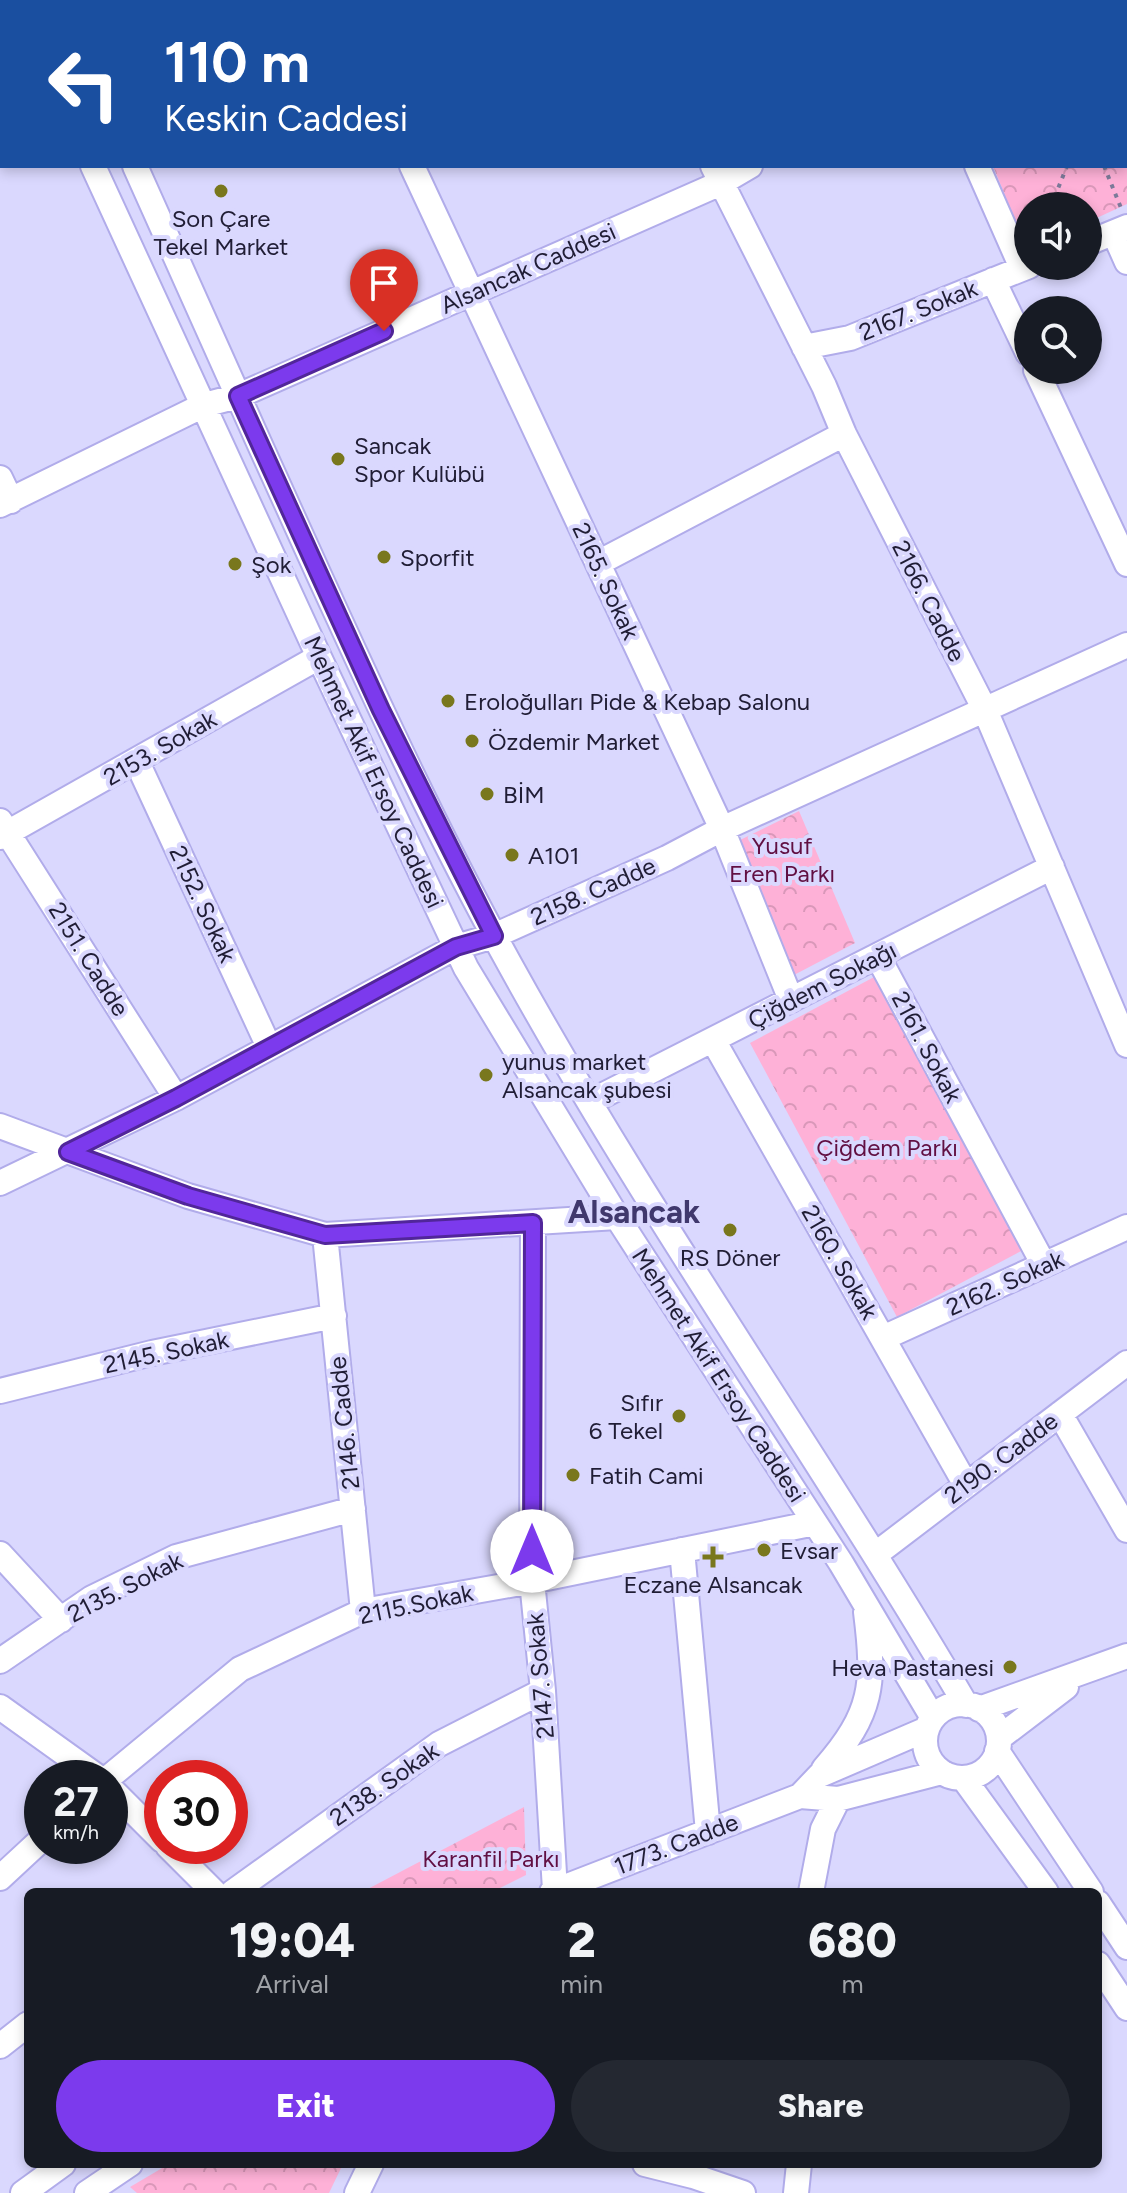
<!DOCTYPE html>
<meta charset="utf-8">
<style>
:root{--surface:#171b24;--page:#242831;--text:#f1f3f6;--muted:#9ea1a6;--accent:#7c3aed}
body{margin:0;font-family:Figtree,sans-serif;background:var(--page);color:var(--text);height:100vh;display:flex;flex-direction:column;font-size:30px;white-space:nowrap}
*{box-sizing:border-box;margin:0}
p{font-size:26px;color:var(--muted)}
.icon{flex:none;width:44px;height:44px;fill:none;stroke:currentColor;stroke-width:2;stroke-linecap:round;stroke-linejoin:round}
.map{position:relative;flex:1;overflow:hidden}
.side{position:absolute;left:24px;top:1888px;width:1078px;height:280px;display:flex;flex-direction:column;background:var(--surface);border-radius:12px;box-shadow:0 4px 12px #0003}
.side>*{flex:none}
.guide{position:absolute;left:0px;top:0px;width:1128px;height:168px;box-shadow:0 4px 12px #0003;background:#1a4fa0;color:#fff;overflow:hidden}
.controls{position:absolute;left:1014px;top:192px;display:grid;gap:16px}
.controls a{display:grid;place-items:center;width:88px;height:88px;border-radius:50%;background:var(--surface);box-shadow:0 4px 12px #0003;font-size:40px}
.speed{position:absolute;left:24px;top:1760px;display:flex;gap:16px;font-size:40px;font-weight:700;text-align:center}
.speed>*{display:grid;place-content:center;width:104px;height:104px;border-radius:50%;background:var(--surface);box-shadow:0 4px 12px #0003;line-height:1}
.speed small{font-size:20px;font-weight:400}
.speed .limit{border:12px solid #d22;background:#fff;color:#111}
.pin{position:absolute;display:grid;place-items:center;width:68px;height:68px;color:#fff;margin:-82px -34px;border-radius:50% 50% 50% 0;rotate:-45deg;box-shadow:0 0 8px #0007}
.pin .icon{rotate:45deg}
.me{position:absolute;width:88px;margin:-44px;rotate:0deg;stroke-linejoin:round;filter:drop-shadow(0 0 6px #0008)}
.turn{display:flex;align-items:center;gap:28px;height:168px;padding:0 32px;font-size:36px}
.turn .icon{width:104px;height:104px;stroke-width:2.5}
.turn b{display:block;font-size:56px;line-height:68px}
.eta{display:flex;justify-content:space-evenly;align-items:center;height:136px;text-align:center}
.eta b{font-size:48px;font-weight:800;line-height:56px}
.action{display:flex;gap:16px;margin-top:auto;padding:16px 32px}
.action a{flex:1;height:92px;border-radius:48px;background:var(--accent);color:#fff;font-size:32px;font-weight:800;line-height:92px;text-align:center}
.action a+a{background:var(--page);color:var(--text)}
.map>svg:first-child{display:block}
.park{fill:url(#park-crowns)}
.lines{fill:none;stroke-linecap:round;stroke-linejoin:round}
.minor-casing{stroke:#b1acea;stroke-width:28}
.path{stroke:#7c7a99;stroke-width:4;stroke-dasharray:4 6;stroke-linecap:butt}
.minor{stroke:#fff;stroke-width:24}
.route-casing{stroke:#51269a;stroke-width:20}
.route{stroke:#7c3aed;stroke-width:14}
.poi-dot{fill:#79771d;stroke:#dad8fe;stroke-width:3}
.labels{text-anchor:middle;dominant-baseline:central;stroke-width:8;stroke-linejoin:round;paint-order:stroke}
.poi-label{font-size:24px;fill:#201d35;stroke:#dad8fe;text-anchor:start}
.street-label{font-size:24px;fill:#201d35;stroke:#dad8fe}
.park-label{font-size:24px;fill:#610f42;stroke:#dad8fe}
.district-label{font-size:32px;font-weight:bold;fill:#40386d;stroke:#dad8fe}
</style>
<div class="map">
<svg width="1127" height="2193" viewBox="0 0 1127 2193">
<defs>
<pattern id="park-crowns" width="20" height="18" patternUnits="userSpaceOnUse" patternTransform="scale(2)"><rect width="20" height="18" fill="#feb1d7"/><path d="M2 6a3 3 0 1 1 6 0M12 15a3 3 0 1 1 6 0" fill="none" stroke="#d998b9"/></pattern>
</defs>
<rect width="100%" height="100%" fill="#dad8fe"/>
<path class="park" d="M1110,0h17v204l-39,18v-16h-60l-1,44 -34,-84h133v-164h-20z
M799,811l56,132 -61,32 -58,-133z
M876,976l147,274 -126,67 -147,-274z
M524,1807l2,68 -34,17h-130z
M169,2164h174l-14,29h-192l-7,-6z"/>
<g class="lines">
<defs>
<path id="minor" d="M15,0l1,2
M58,0l1,2
M334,0l1,2
M634,0v2
M904,0l1,2
M1008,0l1,2
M131,2l3,-2
M1046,2l4,-2
M0,91l2,-1
M93,166l226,491 147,311 151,249 224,346 92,155
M135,166c61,137 122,273 184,409 60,131 120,262 190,388 140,254 310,492 457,742
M412,166l310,663 69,171
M713,166l111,220 20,48 141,276 142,335
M977,166l45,102
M1114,233l13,29
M1088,243l39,-16
M993,280l35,73
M804,347l46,-9 179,-72
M1036,370l91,194
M0,478l11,23
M0,505l204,-100 34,-9 483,-213 29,-17
M598,563l246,-129
M137,762l132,285
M0,821l176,277
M0,837l319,-180
M878,957l166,308
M713,1040l253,445
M590,1102l462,-235
M0,1126l188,70 137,39 292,-18
M0,1183l176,-85 280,-151 38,-11 173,-78 55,-29 405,-184
M533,1223l-1,358 11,110 12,199
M325,1235l38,376
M883,1338l244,-111
M0,1391l152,-38 182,-37
M1060,1414l67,116
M682,1550l26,282
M0,1554l61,66
M876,1554l251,-191
M0,1661l92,-63 84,-41 177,-48
M925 1741a37 37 0 1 1 74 0a37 37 0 1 1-74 0Z
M0,1707l99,71
M979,1709l148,-53
M999,1738l67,-51
M997,1751l94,141
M824,1769c49,-56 51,-85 42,-157
M108,1778l132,-109 123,-58 169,-30 283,-58
M964,1779l82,113
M110,1788l52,52
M800,1796l38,3 104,-27
M168,1846l46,46
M0,1878l42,-39
M233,1892l206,-148 104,-53
M552,1892l248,-96 20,-21 107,-46
M811,1892l12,-63 15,-30
M1098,1903l29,44
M1098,1964l29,44
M0,2046l28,-22
M645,2164l48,12 50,17
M23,2193l40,-29
M87,2193l43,-29
M357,2193l14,-29
M796,2193l3,-29"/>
</defs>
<use href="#minor" class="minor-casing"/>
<path class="path" d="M959,0v2
M1126,120h1
M1104,166l17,42
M1051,206l16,-40"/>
<use href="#minor" class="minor"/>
</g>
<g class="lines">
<defs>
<path id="route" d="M384,331l-146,65 143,314 113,226 -38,11 -280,151 -108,54 120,44 137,39 208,-12 -1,328"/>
</defs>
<use href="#route" class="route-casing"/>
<use href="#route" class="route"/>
</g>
<g class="poi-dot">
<circle cx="221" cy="191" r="8"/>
<circle cx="338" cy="459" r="8"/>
<circle cx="384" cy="557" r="8"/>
<circle cx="235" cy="564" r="8"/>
<circle cx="448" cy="701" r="8"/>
<circle cx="472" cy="741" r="8"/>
<circle cx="487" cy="794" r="8"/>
<circle cx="512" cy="855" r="8"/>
<circle cx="486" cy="1075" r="8"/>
<circle cx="730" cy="1230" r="8"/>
<circle cx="679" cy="1416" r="8"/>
<circle cx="573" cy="1475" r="8"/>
<circle cx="764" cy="1550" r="8"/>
<path d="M709 1545h8v8h8v8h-8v8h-8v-8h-8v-8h8z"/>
<circle cx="1010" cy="1667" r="8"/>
</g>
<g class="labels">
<g class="poi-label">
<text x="221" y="218" text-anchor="middle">Son Çare<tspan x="221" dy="28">Tekel Market</tspan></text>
<text x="354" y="445">Sancak<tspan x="354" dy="28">Spor Kulübü</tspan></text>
<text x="400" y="557">Sporfit</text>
<text x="251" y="564">Şok</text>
<text x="464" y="701">Eroloğulları Pide &amp; Kebap Salonu</text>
<text x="488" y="741">Özdemir Market</text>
<text x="503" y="794">BİM</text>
<text x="528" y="855">A101</text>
<text x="502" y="1061">yunus market<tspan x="502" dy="28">Alsancak şubesi</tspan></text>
<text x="730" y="1257" text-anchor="middle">RS Döner</text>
<text x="663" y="1402" text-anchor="end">Sıfır<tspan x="663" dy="28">6 Tekel</tspan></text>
<text x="589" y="1475">Fatih Cami</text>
<text x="780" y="1550">Evsar</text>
<text x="713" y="1584" text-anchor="middle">Eczane Alsancak</text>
<text x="994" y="1667" text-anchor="end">Heva Pastanesi</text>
</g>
<g class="street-label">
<text transform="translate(528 268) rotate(-24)">Alsancak Caddesi</text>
<text transform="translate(918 310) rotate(-22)">2167. Sokak</text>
<text transform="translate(606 581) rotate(65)">2165. Sokak</text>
<text transform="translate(929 601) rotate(63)">2166. Cadde</text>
<text transform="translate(160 748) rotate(-30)">2153. Sokak</text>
<text transform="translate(374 772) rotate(65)">Mehmet Akif Ersoy Caddesi</text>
<text transform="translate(593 891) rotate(-24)">2158. Cadde</text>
<text transform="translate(203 904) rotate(65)">2152. Sokak</text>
<text transform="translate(89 959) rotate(58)">2151. Cadde</text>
<text transform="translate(822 985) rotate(-27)">Çiğdem Sokağı</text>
<text transform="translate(927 1047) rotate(62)">2161. Sokak</text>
<text transform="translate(840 1262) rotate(60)">2160. Sokak</text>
<text transform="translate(1005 1283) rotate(-24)">2162. Sokak</text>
<text transform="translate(166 1352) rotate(-12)">2145. Sokak</text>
<text transform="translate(719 1375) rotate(57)">Mehmet Akif Ersoy Caddesi</text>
<text transform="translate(344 1423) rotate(-96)">2146. Cadde</text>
<text transform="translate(1001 1458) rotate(-37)">2190. Cadde</text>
<text transform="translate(125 1587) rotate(-27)">2135. Sokak</text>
<text transform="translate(416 1604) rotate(-12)">2115.Sokak</text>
<text transform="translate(540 1676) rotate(-95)">2147. Sokak</text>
<text transform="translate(384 1784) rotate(-35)">2138. Sokak</text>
<text transform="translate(676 1844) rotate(-21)">1773. Cadde</text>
</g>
<g class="park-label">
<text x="782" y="845">Yusuf<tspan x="782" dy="28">Eren Parkı</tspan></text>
<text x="887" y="1147">Çiğdem Parkı</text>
<text x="491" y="1858">Karanfil Parkı</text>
</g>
<g class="district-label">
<text x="634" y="1212">Alsancak</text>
</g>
</g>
</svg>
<div class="controls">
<a><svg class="icon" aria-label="sound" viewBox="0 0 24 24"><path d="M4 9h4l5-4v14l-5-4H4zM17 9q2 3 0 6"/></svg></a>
<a><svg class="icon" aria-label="search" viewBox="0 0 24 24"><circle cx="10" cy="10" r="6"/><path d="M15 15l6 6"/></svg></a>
</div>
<div class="speed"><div>27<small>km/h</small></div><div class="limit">30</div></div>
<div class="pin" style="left:384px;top:331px;background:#d93025"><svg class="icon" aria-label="arrive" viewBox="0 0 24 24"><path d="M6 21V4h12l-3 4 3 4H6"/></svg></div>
<svg class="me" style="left:532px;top:1551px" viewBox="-20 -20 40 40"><circle r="19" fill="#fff"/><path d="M0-13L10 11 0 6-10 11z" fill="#7c3aed"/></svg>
<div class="guide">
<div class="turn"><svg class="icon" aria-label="left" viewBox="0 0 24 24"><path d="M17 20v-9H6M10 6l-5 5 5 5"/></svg><div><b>110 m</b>Keskin Caddesi</div></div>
</div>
<section class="side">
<div class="eta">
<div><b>19:04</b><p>Arrival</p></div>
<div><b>2</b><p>min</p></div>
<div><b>680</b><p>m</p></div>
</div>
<div class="action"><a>Exit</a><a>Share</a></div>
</section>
</div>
